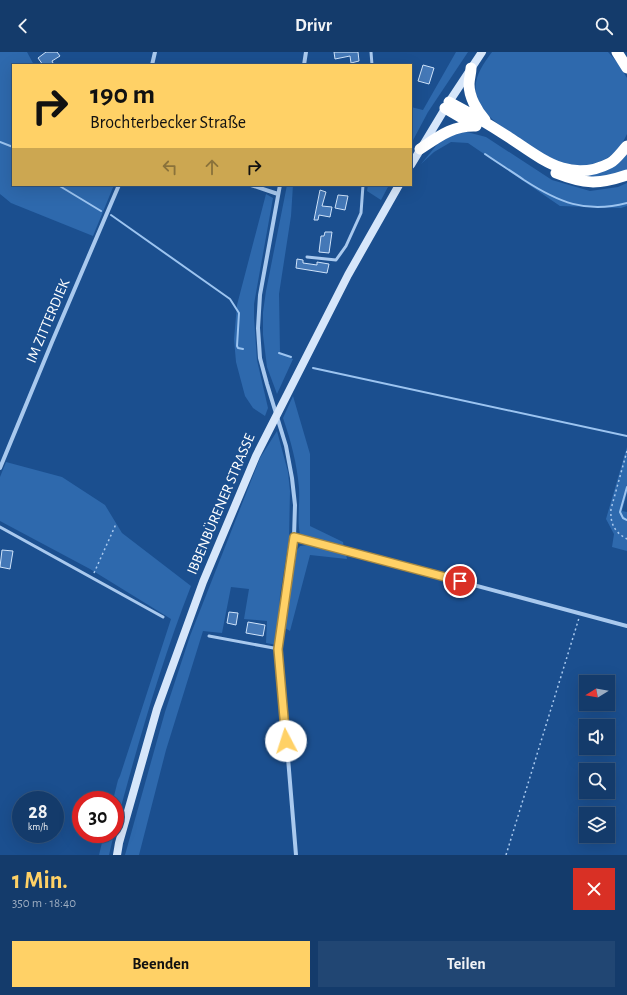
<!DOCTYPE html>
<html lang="de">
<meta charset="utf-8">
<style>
:root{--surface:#143b6b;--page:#214673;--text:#f1f3f6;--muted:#9dadc1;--line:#33557e;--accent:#ffd166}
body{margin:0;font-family:"Alegreya Sans",sans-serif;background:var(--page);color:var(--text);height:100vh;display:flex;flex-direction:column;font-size:15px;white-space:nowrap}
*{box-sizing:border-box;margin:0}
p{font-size:13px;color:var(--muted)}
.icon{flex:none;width:22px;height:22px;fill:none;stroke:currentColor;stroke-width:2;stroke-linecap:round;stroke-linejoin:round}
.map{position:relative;height:803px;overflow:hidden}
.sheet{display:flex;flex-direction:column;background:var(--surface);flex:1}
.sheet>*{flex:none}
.banner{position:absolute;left:12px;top:12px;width:400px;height:122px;border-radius:0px;box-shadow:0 4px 16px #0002,0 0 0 1px var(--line);background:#ffd166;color:#111;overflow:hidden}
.needle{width:26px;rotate:259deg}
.fabs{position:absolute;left:579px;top:623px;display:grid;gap:8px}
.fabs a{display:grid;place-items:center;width:36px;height:36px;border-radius:0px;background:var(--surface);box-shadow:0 4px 16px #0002,0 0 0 1px var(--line);font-size:20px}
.speed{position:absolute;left:12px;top:739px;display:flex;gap:8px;font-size:20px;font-weight:700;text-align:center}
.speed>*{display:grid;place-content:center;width:52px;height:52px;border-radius:50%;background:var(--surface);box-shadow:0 4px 16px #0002,0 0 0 1px var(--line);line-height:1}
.speed small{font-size:10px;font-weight:400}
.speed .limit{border:6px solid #d22;background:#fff;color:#111}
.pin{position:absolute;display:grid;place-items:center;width:34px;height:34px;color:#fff;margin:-17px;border:2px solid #fff;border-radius:50%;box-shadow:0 1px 4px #0007}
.me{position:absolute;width:44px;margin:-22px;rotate:355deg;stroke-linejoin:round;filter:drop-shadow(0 0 3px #0008)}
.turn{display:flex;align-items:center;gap:14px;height:84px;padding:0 12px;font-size:18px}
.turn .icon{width:52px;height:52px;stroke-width:2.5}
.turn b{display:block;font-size:28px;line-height:34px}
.lanes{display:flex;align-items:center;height:38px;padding:0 12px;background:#0003;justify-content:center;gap:20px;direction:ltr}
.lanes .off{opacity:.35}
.round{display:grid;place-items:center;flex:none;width:42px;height:42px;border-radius:0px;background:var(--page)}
.headline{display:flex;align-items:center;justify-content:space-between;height:68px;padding:0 12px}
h1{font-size:24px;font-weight:700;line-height:30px;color:var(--accent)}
.cta{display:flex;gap:8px;margin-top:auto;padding:8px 12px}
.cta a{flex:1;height:46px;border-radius:0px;background:var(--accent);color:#111;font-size:16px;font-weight:700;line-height:46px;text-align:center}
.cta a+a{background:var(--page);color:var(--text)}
header{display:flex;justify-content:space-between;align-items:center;height:52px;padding:0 12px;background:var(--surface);font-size:18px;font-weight:700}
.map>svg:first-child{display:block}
.green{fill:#2e69ad}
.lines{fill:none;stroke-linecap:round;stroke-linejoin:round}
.stream{stroke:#9cc4f0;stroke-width:2}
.building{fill:#4478b7;stroke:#cfe3fa}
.path{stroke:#a9c9ee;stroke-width:1.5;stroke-dasharray:2 3;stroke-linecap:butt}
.service{stroke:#a9c9ee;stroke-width:3}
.minor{stroke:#a9c9ee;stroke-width:4}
.secondary{stroke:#d6e6fa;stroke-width:8}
.motorway{stroke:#fff;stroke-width:11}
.route-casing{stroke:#a68842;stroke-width:10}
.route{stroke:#ffd166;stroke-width:7}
.labels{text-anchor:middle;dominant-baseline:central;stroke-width:3;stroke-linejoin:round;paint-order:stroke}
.street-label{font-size:15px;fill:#fff;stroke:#1b4f8f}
</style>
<header><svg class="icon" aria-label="back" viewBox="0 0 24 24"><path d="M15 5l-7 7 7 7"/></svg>Drivr<svg class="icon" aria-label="search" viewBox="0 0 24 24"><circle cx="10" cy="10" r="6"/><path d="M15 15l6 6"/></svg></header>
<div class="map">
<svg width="627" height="803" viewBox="0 0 627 803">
<rect width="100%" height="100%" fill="#1b4f8f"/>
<path class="green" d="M0,0h27l7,13h-21v120h101l-21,51 -82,-33 -11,-9z
M456,0h12l-40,60 -17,32v-37l12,3z
M492,0h116l10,11 9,15v56c-14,32 -47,39 -77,24 -11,-5 -21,-13 -31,-20 -17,-11 -38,-23 -43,-44 -3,-16 7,-30 16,-42z
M467,80l19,5 66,43 38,11 28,-4 9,-4v23l-6,2 -61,-2 -92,-63 -17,-1 -17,10 -13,12 19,-23 13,-8z
M627,98v22l-24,7 -28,-5z
M287,133h6l-2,31 -12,78 1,59 13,6 -16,35 -10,-27 -4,-32v-23l3,-21z
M368,133h21l-8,15 -14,-9z
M266,142l7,4 -19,106v14l3,42 11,48 -3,8 -12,-8 -8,-12 -9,-34 -2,-23 3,-34z
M293,344l17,58v72l33,16 1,5 -2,1 -39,-11 -3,-2c-3,-15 0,-31 -1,-47 -2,-24 -8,-47 -16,-70z
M277,379l11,41 2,19 -1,48 -9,56 -3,50 -11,-2 1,-22 -23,-2 5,-30 -18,-2 -9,46 -19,-2 -37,119 -27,105h-14l40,-143 25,-76 70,-178z
M627,395v46l-5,18 5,1v39l-15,-4 2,-13 -8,-15z
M6,410l56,15 43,28 17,28 69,53c-31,79 -54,161 -76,243v-29h-2l5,-20 2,-4 51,-157 -81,-50 -90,-48v-44z
M307,493l39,9 1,5 -37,-4 -20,76 -5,-3 1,-10 11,-68 3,-4z
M104,782h10l-5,21h-10z"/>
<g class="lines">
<path class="stream" d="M0,90l13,5
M485,102c13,9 26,17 39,26 34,22 62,34 103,23
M58,133l43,26
M111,163l119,84 9,14 -2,33 1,2 5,1
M279,301l12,4
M313,316l314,68
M627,435l-7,25 3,6 4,2"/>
</g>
<path class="building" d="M46,0h11l3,4 -8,5 1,2 -3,2h-7l-5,-7z
M334,0h24l1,9 -8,2 -1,-7 -15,3z
M423,13l11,3 -5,16 -11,-3z
M320,138l6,2 -4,14 10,1 -2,10 -11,-2 -1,5h-4z
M338,143l10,1 -3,14 -10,-2z
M325,180h7l-3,21 -10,-1 2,-16h3z
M297,207l6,1v3l14,2v-3l12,2 -2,9 -31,-5z
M2,498l11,1 -3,18 -10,-2z
M229,560l9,1 -2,12 -9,-2z
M248,570l17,3 -2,11 -17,-3z"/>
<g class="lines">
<path class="path" d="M627,399l-16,58c-1,14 3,23 16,30
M94,521l22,-49
M506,803l73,-237"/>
<path class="service" d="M371,0l1,13
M307,205l29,3 10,-14 15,-33 2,-28
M0,475l163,90
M209,584l70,13"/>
<path class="minor" d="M152,13l3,-13
M304,13l2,-13
M251,133l27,9
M280,133l-20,110 -2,33 2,30 7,26 19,62 6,32 3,27 -1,32 -15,112 17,206
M0,416l52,-126 67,-157
M294,485l333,89"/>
<path class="secondary" d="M411,113l38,-63 33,-50
M117,803l2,-12 38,-134 46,-127 53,-126 92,-181 51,-90"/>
<path class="motorway" d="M617,0l10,16
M471,16c0,5 -2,11 -2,16 0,13 8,27 16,36
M449,50c21,11 41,23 61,36 32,21 60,46 100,25 6,-3 12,-12 17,-17
M445,56l29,17
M420,97c18,-12 33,-24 56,-23
M556,121c28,11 42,12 71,2"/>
</g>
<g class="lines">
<defs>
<path id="route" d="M286,689l-8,-92 16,-112 166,44"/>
</defs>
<use href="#route" class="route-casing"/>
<use href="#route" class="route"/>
</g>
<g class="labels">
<g class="street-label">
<text transform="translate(48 269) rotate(-67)">IM ZITTERDIEK</text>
<text transform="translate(221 452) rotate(-67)">IBBENBÜRENER STRASSE</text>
</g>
</g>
</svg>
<div class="fabs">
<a><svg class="needle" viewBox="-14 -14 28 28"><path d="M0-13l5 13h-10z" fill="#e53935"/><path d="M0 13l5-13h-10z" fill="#9dadc1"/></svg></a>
<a><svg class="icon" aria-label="sound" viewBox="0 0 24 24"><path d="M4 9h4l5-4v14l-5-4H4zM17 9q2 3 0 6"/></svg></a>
<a><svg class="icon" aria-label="search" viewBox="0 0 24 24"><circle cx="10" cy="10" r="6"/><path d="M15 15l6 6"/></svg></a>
<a><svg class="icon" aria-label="layers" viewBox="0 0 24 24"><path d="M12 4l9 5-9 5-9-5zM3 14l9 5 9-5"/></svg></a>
</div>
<div class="speed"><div>28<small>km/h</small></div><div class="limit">30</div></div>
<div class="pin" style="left:460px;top:529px;background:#d93025"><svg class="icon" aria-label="arrive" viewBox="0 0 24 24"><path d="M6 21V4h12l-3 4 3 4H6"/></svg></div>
<svg class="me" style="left:286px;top:689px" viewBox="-20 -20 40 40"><circle r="19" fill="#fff"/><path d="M0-13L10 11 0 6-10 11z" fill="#ffd166"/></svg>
<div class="banner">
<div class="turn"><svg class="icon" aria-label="right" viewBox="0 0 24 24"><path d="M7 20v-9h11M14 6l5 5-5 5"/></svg><div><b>190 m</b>Brochterbecker Straße</div></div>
<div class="lanes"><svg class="icon off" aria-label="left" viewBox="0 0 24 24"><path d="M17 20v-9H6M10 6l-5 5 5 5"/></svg><svg class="icon off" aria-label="ahead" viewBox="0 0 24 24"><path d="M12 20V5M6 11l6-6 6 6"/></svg><svg class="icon" aria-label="right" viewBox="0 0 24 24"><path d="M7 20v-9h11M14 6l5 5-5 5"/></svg></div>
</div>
</div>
<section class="sheet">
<div class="headline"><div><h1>1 Min.</h1><p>350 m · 18:40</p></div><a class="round" style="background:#d93025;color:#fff"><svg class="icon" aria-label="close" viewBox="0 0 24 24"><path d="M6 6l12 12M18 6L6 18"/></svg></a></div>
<div class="cta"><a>Beenden</a><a>Teilen</a></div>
</section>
